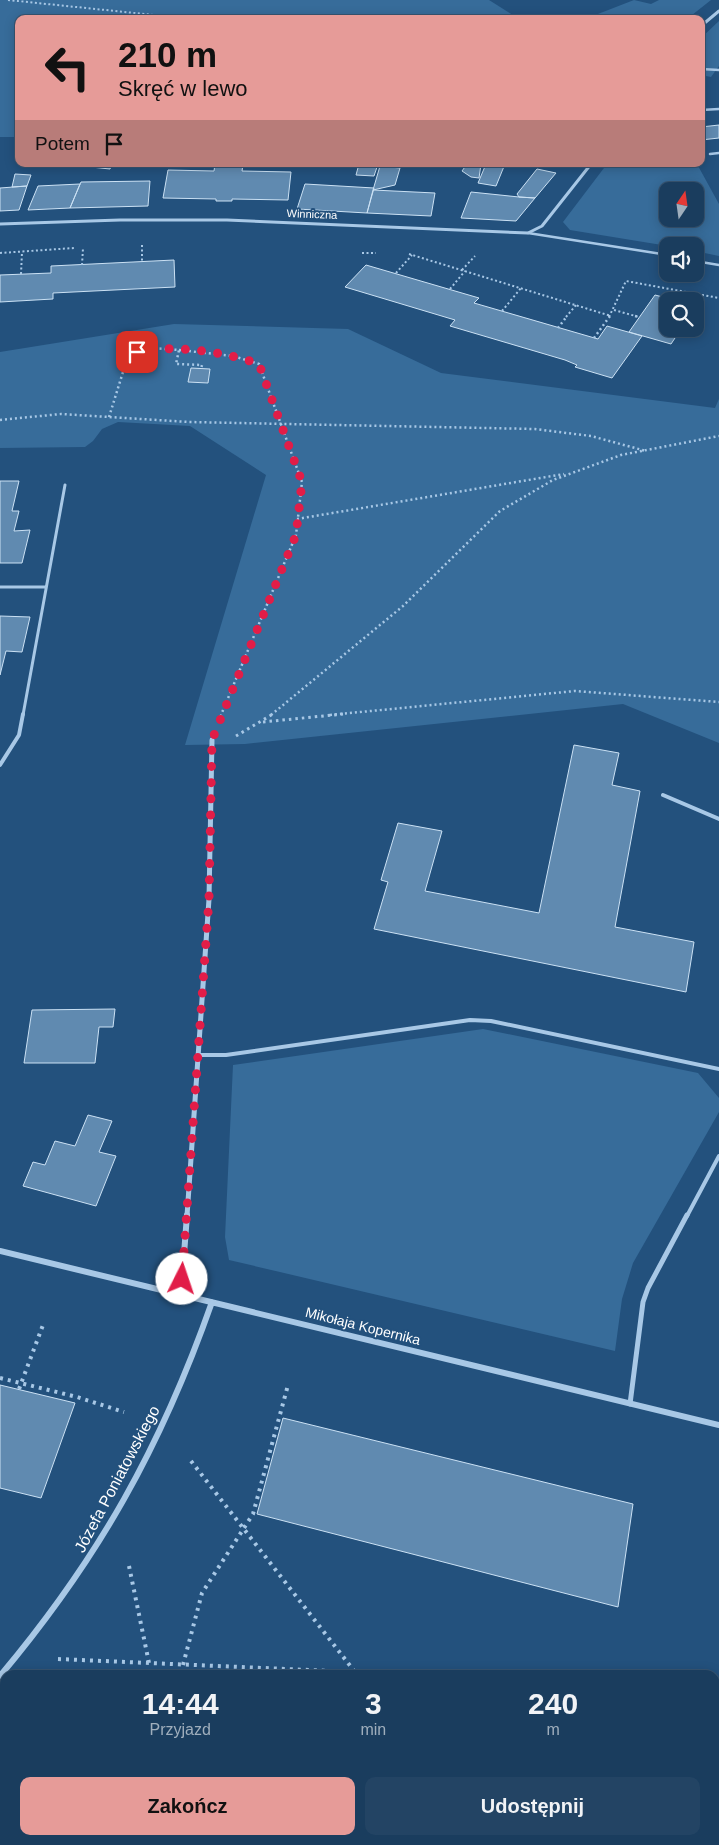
<!DOCTYPE html>
<html lang="pl">
<meta charset="utf-8">
<style>
:root{--surface:#1a3d5e;--page:#234464;--text:#f1f3f6;--muted:#9faebc;--line:#385673;--accent:#e69b98}
body{margin:0;font-family:Helvetica,sans-serif;background:var(--page);color:var(--text);height:100vh;display:flex;flex-direction:column;font-size:19px;white-space:nowrap}
*{box-sizing:border-box;margin:0}
p{font-size:16px;color:var(--muted)}
.icon{flex:none;width:28px;height:28px;fill:none;stroke:currentColor;stroke-width:2;stroke-linecap:round;stroke-linejoin:round}
.map{position:relative;flex:1;overflow:hidden}
.drawer{position:absolute;left:0px;top:1670px;width:720px;height:175px;display:flex;flex-direction:column;background:var(--surface);border-radius:15px 15px 0 0;box-shadow:0 2px 12px #0003,0 0 0 1px var(--line)}
.drawer>*{flex:none}
.hud{position:absolute;left:15px;top:15px;width:690px;height:152px;border-radius:10px;box-shadow:0 2px 12px #0003,0 0 0 1px var(--line);background:#e69b98;color:#111;overflow:hidden}
.needle{width:32px;rotate:13deg}
.controls{position:absolute;left:659px;top:182px;display:grid;gap:10px}
.controls a{display:grid;place-items:center;width:45px;height:45px;border-radius:10px;background:var(--surface);box-shadow:0 2px 12px #0003,0 0 0 1px var(--line);font-size:25px}
.pin{position:absolute;display:grid;place-items:center;width:42px;height:42px;color:#fff;margin:-21px;border-radius:10px;box-shadow:0 2px 8px #0006}
.me{position:absolute;width:55px;margin:-28px;rotate:4deg;stroke-linejoin:round;filter:drop-shadow(0 0 4px #0008)}
.turn{display:flex;align-items:center;gap:18px;height:105px;padding:0 20px;font-size:22px}
.turn .icon{width:65px;height:65px;stroke-width:2.5}
.turn b{display:block;font-size:35px;line-height:42px}
.then{display:flex;align-items:center;height:48px;padding:0 20px;background:#0003;gap:10px;font-size:19px}
.eta{display:flex;justify-content:space-evenly;align-items:center;height:85px;text-align:center}
.eta b{font-size:30px;font-weight:800;line-height:35px}
.cta{display:flex;gap:10px;margin-top:auto;padding:10px 20px}
.cta a{flex:1;height:58px;border-radius:10px;background:var(--accent);color:#111;font-size:20px;font-weight:800;line-height:58px;text-align:center}
.cta a+a{background:var(--page);color:var(--text)}
.map>svg:first-child{display:block}
.green{fill:#376c9a;fill-rule:evenodd}
.building{fill:#608ab0;stroke:#cbe1f4}
.lines{fill:none;stroke-linecap:round;stroke-linejoin:round}
.path-far3{stroke:#a8c8e6;stroke-width:2;stroke-dasharray:2 2.5;stroke-linecap:butt}
.path-far2{stroke:#a8c8e6;stroke-width:2.5;stroke-dasharray:2 3;stroke-linecap:butt}
.path-far1{stroke:#a8c8e6;stroke-width:3;stroke-dasharray:2.5 4;stroke-linecap:butt}
.path{stroke:#a8c8e6;stroke-width:4;stroke-dasharray:3 5;stroke-linecap:butt}
.lane-far3{stroke:#a8c8e6;stroke-width:2.5}
.lane-far2{stroke:#a8c8e6;stroke-width:3}
.lane-far1{stroke:#a8c8e6;stroke-width:4}
.lane{stroke:#a8c8e6;stroke-width:5}
.street-far2{stroke:#a8c8e6;stroke-width:3}
.street-far1{stroke:#a8c8e6;stroke-width:5}
.street{stroke:#a8c8e6;stroke-width:6}
.route{stroke:#e11d48;stroke-width:9;stroke-dasharray:0 16.2}
.labels{text-anchor:middle;dominant-baseline:central;stroke-width:4;stroke-linejoin:round;paint-order:stroke}
.far-street-label{font-size:11px;fill:#fff;stroke:#23517d}
.street-label{font-size:14px;fill:#fff;stroke:#23517d}
.near-street-label{font-size:16px;fill:#fff;stroke:#23517d}
</style>
<div class="map">
<svg width="719" height="1845" viewBox="0 0 719 1845">
<rect width="100%" height="100%" fill="#23517d"/>
<path class="green" d="M0,0h489l30,19h-500v118h-19z
M634,0l17,4 8,-4h52l-24,19h-102z
M719,21v45l-8,11 -10,-2v-37z
M607,164h90l22,40v52l-24,-5v-5h-27l-98,-16 -7,-8zM695,191v28h-27v-28z
M174,324l174,5 93,44 274,35 4,-9v344l-96,-39 -378,40 -60,1 81,-270 -76,-49 -72,-4 -16,7 -9,12 -8,6 -85,1v-96z
M483,1029l215,44 21,25v14l-86,151 -11,36 -7,52 -386,-91 -4,-23 8,-172z"/>
<path class="building" d="M719,125v13l-18,2v-13z
M92,164h20l-2,5 -19,-2z
M215,164l28,1 -1,6 49,1 -3,28 -56,-1v2h-16v-2l-53,-1 5,-28 46,1z
M359,164h19l-4,12 -18,-1z
M467,164h14l-2,14 -8,-1 -9,-6z
M486,164h19l-9,22 -18,-3z
M380,166l20,2 -5,17 -22,5z
M537,169l19,4 -21,25 -16,-1 -2,-3z
M15,174l16,1 -4,11 -15,1z
M150,181l-2,25 -78,2 11,-26z
M80,184l-10,24 -42,2 10,-24z
M305,184l69,4 -7,25 -70,-4z
M27,186l-8,24 -19,1v-23z
M373,190l62,3 -4,23 -64,-3z
M471,192l48,5 16,1 -19,23 -55,-3z
M174,260l1,27 -122,6v6l-53,3v-27l51,-2v-7z
M366,265l113,33 -5,5 124,36 9,-13 35,10 -30,42 -37,-11 2,-2 -12,-5 -115,-34 5,-6 -110,-33z
M655,295l23,6h-10v28h13l-10,15 -42,-12z
M191,368l19,1 -2,14 -20,-1z
M0,481h19l-7,30h7l-5,20 16,-1 -8,33h-22z
M0,616l30,1 -8,35 -16,-1 -6,24z
M574,745l45,8 -7,32 28,6 -25,136 79,15 -8,50 -312,-63 14,-47 -7,-2 17,-57 44,8 -17,60 114,22z
M115,1009l-2,18h-14l-4,36h-71l8,-53z
M88,1115l24,6 -13,31 17,4 -20,50 -73,-20 10,-24 12,3 10,-24 20,5z
M0,1385l75,18 -34,95 -41,-10z
M283,1418l350,86 -15,103 -361,-93z
M5,1796v44h125l-1,5h-129v-34z
M337,1840h141l-1,5h-141z"/>
<g class="lines">
<path class="path-far3" d="M8,0l185,19
M602,19l12,-4 22,4
M142,245v17
M0,253l74,-5
M362,253h14
M409,254l202,62
M82,265l1,-17
M462,270l13,-14
M396,273l16,-18
M21,274l1,-22
M450,289l15,-18
M614,310l25,7
M502,311l19,-23
M566,317l10,-12
M609,317l17,-36 93,17"/>
<path class="path-far2" d="M635,316l4,1
M558,328l9,-12
M594,338l16,-22
M179,350l54,6 26,8 43,118 -6,53 -75,180
M109,417l14,-45 13,-20 16,-4 27,2 -3,14 26,1 -1,4
M0,420l61,-6 128,8 346,7 56,7 55,15
M297,519l267,-45
M271,715l132,-109 97,-95 53,-31 68,-25 98,-19
M330,715l245,-24 144,11"/>
<path class="path-far1" d="M220,718l2,-4
M263,722l80,-8
M236,736l37,-22"/>
<path class="path" d="M0,1378l77,19 47,15
M19,1389l24,-64
M191,1461l164,211 12,3
M129,1566l20,97
M58,1659l297,13
M183,1665l19,-72 51,-79 35,-129
M715,1763l4,1
M532,1845l1,-5
M672,1845l1,-5"/>
<path class="lane-far3" d="M701,69l18,1
M701,110l18,-1
M710,154l9,-1
M528,233l140,22
M695,261l24,4"/>
<path class="lane-far2" d="M0,587h45
M23,715l42,-230"/>
<path class="lane-far1" d="M0,765l19,-30 4,-21
M663,795l56,24
M198,1055h28l244,-35 21,1 228,48
M687,1216l32,-60"/>
<path class="lane" d="M630,1404l13,-102 5,-14 39,-73"/>
<path class="street-far2" d="M701,26l18,-15
M0,224l120,-4h107l301,13 14,-7 49,-62"/>
<path class="street-far1" d="M187,1216l22,-317 3,-159"/>
<path class="street" d="M0,1251l719,174
M181,1294l6,-79
M0,1676c99,-118 161,-229 212,-374"/>
</g>
<g class="lines">
<path class="route" d="M137,352c34,-8 89,0 122,12l43,118 -6,53 -84,205 -3,159 -27,380"/>
</g>
<g class="labels">
<g class="far-street-label">
<text transform="translate(312 214) rotate(2)">Winniczna</text>
</g>
<g class="street-label">
<text transform="translate(363 1326) rotate(14)">Mikołaja Kopernika</text>
</g>
<g class="near-street-label">
<text transform="translate(117 1479) rotate(-62)">Józefa Poniatowskiego</text>
</g>
</g>
</svg>
<div class="controls">
<a><svg class="needle" viewBox="-14 -14 28 28"><path d="M0-13l5 13h-10z" fill="#e53935"/><path d="M0 13l5-13h-10z" fill="#9faebc"/></svg></a>
<a><svg class="icon" aria-label="sound" viewBox="0 0 24 24"><path d="M4 9h4l5-4v14l-5-4H4zM17 9q2 3 0 6"/></svg></a>
<a><svg class="icon" aria-label="search" viewBox="0 0 24 24"><circle cx="10" cy="10" r="6"/><path d="M15 15l6 6"/></svg></a>
</div>
<div class="pin" style="left:137px;top:352px;background:#d93025"><svg class="icon" aria-label="arrive" viewBox="0 0 24 24"><path d="M6 21V4h12l-3 4 3 4H6"/></svg></div>
<svg class="me" style="left:182px;top:1279px" viewBox="-20 -20 40 40"><circle r="19" fill="#fff"/><path d="M0-13L10 11 0 6-10 11z" fill="#e11d48"/></svg>
<div class="hud">
<div class="turn"><svg class="icon" aria-label="left" viewBox="0 0 24 24"><path d="M17 20v-9H6M10 6l-5 5 5 5"/></svg><div><b>210 m</b>Skręć w lewo</div></div>
<div class="then">Potem<svg class="icon" aria-label="arrive" viewBox="0 0 24 24"><path d="M6 21V4h12l-3 4 3 4H6"/></svg></div>
</div>
<section class="drawer">
<div class="eta">
<div><b>14:44</b><p>Przyjazd</p></div>
<div><b>3</b><p>min</p></div>
<div><b>240</b><p>m</p></div>
</div>
<div class="cta"><a>Zakończ</a><a>Udostępnij</a></div>
</section>
</div>
